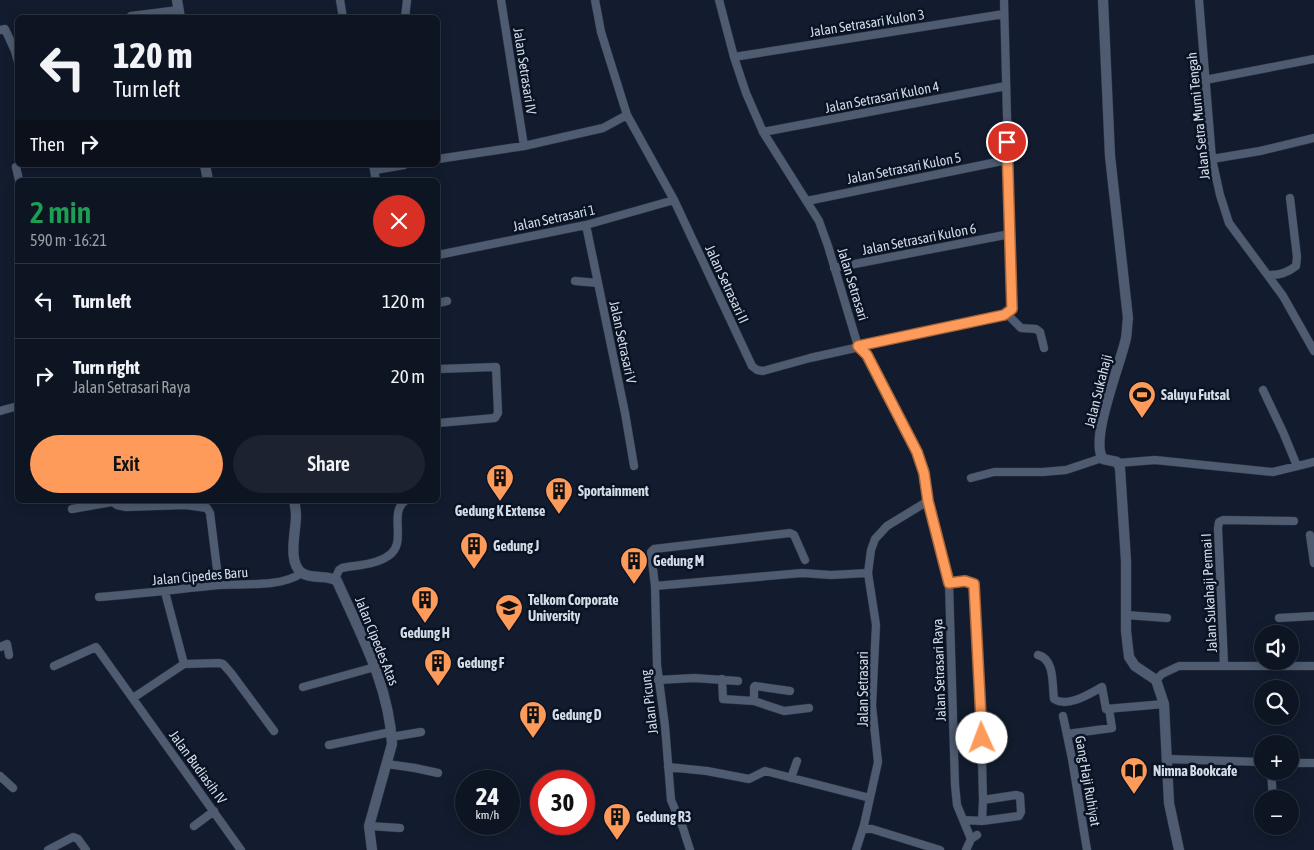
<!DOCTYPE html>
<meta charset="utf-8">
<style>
:root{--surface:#0e1522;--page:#1c222f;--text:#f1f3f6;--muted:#9b9fa5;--line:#2e3440;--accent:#ff9b5a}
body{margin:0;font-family:"Asap Condensed",sans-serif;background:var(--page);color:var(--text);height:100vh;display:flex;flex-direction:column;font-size:19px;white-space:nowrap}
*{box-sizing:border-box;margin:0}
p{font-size:16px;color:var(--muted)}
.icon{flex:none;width:28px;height:28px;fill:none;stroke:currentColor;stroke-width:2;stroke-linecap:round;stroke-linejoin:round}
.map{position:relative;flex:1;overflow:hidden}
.side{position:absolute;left:15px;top:178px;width:425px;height:325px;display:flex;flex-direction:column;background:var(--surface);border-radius:8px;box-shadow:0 2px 12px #0003,0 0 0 1px var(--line)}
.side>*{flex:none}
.banner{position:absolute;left:15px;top:15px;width:425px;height:152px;border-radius:8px;box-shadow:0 2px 12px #0003,0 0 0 1px var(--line);background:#0e1522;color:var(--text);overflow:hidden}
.tools{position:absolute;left:1254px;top:625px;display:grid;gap:10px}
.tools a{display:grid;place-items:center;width:45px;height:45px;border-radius:50%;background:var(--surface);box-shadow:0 2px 12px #0003,0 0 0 1px var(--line);font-size:25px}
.speed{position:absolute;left:455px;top:770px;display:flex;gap:10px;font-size:25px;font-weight:700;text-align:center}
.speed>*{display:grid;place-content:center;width:65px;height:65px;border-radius:50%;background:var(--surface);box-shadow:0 2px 12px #0003,0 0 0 1px var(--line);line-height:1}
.speed small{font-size:12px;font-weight:400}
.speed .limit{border:8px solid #d22;background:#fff;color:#111}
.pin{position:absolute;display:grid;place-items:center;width:42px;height:42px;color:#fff;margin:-21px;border:2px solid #fff;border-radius:50%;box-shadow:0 1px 5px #0007}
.me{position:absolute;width:55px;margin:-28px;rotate:358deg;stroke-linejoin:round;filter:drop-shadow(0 0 4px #0008)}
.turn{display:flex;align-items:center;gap:18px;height:105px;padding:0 15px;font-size:22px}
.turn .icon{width:65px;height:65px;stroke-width:2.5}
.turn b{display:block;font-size:35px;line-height:42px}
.then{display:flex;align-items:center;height:48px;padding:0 15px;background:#0003;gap:10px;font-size:19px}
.round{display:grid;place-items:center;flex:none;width:52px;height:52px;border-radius:26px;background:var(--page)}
.headline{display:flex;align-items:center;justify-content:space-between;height:85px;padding:0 15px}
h1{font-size:30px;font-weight:600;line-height:38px;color:#1e9e55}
.cta{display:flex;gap:10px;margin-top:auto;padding:10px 15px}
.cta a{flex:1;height:58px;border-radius:30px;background:var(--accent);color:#111;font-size:20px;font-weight:600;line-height:58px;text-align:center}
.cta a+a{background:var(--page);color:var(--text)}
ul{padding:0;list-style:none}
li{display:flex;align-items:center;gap:15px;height:75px;padding:0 15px;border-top:1px solid var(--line)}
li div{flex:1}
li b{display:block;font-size:19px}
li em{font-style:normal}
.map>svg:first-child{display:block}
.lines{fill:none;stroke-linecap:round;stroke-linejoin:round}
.minor-casing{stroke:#2f3543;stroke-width:9}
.tertiary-casing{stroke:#2f3543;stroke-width:11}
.minor{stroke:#4e5b70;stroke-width:8}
.tertiary{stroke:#4e5b70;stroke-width:10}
.route-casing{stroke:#a6653a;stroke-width:12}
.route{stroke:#ff9b5a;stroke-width:9}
.labels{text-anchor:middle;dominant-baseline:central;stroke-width:5;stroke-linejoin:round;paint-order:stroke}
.street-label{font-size:14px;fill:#d3dbe7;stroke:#091324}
.poi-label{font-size:14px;font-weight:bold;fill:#d3dbe7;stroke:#091324;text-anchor:start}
</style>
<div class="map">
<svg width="1314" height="850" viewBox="0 0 1314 850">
<rect width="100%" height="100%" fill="#121c2e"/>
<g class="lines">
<defs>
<path id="minor" d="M340,0l3,18
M501,0l23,146
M595,0l6,32 26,83 47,85 78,166 5,4 6,1 47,-13 194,-43 8,-6 -8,-309
M719,0l15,57 12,36 17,39 56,89 9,25 30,100 9,9 50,97 7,21 4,28 21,82 6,202 2,20 14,34
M1199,0l13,159 8,36 9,28 54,73 31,55
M131,16l48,-6
M405,18l2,-18
M0,30l5,-1 10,22 3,11
M734,57l270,-43
M1205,80l109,-21
M763,132l243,-46
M438,159l86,-13 79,-18 24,-13
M1212,159l48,-8 54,-13
M373,165l3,15
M16,167l3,13
M375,170l29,-5
M807,201l200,-41
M586,225l39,188 9,53
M438,255l148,-30 88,-25
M834,268l176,-34
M1269,275c11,0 18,-2 27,-9l1,-9 -7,-59
M575,281l23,2
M438,303l9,-2
M1007,314l14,14 15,1 4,3 4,16
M438,369l58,-2 2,46 -3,5 -57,5
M1263,390l20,42 14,34
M0,411l18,-5
M1118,463l37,-3 118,12 41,-10
M971,478l23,-6h49l23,-2 36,-12
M110,500l7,5 9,2 59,-2 22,3 3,5 9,72
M72,509l40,-7
M1310,535l4,28
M335,579l4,-9 3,-2c15,-3 33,-3 46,-12 21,-13 -1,-43 18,-56
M949,583l16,-2 9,3 7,136 2,80 33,-5 4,1 1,16 -2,4 -37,5 -18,-1
M655,586l147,-13 29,2 37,-2
M99,597c40,-3 80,-8 120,-12 26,-2 60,3 83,-12
M1126,615l41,3
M1279,618l35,-2
M0,647l7,-3 2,11
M1038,655c17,4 14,30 16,44 14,9 35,-5 48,-12l4,22 58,-5
M184,664l35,-1 4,1 8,9 43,58
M1224,665l-6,-137 1,-6 4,-2 71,1
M54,666l42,-19 145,203
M722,679l1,20 31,2 30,10 25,-3
M658,680l36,-2 44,3
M1156,680l6,-6 17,-8h135
M303,687l72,-20
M133,698l51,-34 -19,-72
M754,701v-14l1,-1 35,5
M1063,716l9,43 15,91
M1067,734l45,-6 -3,-19
M391,737l30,-5
M329,745l62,-13
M1167,759l95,3
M1290,763h24
M387,764l28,4 23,5
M668,767l39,4 42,8 16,-8 105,27
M1271,771l2,28
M0,776l13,12
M791,778l6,-17
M982,821l1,-21
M194,826l20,-15
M369,826l31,2
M863,829h9l68,21
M48,850l25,-13 5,2 8,11
M690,850l-7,-22 -12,-28 -6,-74 -8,-61 -2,-79 -4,-34 3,-3 136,-16 4,2 11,25
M856,850l8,-25 14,-63 -6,-56 4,-81 -8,-52 3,-23 4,-11 12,-13 41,-25
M966,850l5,-11 6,-4"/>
<path id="tertiary" d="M177,0l3,18
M1103,0l7,156 18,162c-1,7 -1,14 -2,20 -5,25 -37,101 -23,121l14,3 3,6 6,93v70l3,26 6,9 21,14 8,24 5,99 10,47
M205,165l3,15
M294,500c1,5 2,11 2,16 0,15 -9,47 6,57 11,7 25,1 35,8 23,52 52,104 55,163l-23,82 3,24"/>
</defs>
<use href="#minor" class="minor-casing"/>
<use href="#tertiary" class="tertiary-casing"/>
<use href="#minor" class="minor"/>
<use href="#tertiary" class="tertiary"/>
</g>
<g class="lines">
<defs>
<path id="route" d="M982,738l-8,-154 -9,-3 -16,2 -21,-82 -4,-28 -7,-21 -50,-97 -9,-9 146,-31 8,-6 -5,-167"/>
</defs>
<use href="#route" class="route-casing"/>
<use href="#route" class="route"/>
</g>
<defs>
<symbol id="stadium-pin" viewBox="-11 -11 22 30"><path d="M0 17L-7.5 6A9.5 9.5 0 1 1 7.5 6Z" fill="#ff9b5a" stroke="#091324"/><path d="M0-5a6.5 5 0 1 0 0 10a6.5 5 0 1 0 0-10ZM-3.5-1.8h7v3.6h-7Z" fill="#111"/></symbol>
<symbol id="building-pin" viewBox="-11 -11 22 30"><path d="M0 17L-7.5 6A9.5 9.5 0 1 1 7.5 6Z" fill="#ff9b5a" stroke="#091324"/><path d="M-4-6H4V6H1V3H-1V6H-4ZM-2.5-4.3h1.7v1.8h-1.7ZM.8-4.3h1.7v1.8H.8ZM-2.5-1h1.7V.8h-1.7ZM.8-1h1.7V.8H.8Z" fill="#111"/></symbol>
<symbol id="university-pin" viewBox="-11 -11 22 30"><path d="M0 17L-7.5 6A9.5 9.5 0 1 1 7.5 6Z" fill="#ff9b5a" stroke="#091324"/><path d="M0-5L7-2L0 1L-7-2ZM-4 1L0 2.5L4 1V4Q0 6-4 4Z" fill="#111"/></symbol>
<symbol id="library-pin" viewBox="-11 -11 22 30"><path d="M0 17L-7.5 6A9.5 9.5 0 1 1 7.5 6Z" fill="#ff9b5a" stroke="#091324"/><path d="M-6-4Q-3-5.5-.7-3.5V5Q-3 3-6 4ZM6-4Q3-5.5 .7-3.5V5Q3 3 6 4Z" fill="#111"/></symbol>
</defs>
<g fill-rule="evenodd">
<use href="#stadium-pin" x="1126" y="379" width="32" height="43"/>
<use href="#building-pin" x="484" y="462" width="32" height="43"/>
<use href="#building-pin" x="543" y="475" width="32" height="43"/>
<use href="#building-pin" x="458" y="530" width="32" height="43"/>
<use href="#building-pin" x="618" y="545" width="32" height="43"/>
<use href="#building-pin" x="409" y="584" width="32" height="43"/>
<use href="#university-pin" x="493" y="592" width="32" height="43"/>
<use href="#building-pin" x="422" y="647" width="32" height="43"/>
<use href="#building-pin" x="517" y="699" width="32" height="43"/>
<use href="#library-pin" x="1118" y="755" width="32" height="43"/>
<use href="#building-pin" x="601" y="801" width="32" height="43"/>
</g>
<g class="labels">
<g class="street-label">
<text transform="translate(867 23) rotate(-9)">Jalan Setrasari Kulon 3</text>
<text transform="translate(525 71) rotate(81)">Jalan Setrasari IV</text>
<text transform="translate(882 97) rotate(-11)">Jalan Setrasari Kulon 4</text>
<text transform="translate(1198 116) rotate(-96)">Jalan Setra Murni Tengah</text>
<text transform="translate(904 168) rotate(-11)">Jalan Setrasari Kulon 5</text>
<text transform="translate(554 218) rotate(-12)">Jalan Setrasari 1</text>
<text transform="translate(919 239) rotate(-11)">Jalan Setrasari Kulon 6</text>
<text transform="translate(727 284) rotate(65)">Jalan Setrasari II</text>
<text transform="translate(853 284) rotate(73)">Jalan Setrasari</text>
<text transform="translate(623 342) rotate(78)">Jalan Setrasari V</text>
<text transform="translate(1098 391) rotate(-76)">Jalan Sukahaji</text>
<text transform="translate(200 576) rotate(-5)">Jalan Cipedes Baru</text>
<text transform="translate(1209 593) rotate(-93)">Jalan Sukahaji Permai I</text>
<text transform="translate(377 641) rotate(68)">Jalan Cipedes Atas</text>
<text transform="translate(939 670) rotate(-92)">Jalan Setrasari Raya</text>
<text transform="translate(863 689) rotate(-90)">Jalan Setrasari</text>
<text transform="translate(649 702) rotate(-97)">Jalan Picung</text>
<text transform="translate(198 767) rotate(54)">Jalan Budiasih IV</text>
<text transform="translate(1088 781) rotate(80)">Gang Haji Ruhiyat</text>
</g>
<g class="poi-label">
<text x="1161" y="395">Saluyu Futsal</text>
<text x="578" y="491">Sportainment</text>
<text x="500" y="511" text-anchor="middle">Gedung K Extense</text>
<text x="493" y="546">Gedung J</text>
<text x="653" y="561">Gedung M</text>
<text x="528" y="600">Telkom Corporate<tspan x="528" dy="16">University</tspan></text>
<text x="425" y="633" text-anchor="middle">Gedung H</text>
<text x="457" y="663">Gedung F</text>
<text x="552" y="715">Gedung D</text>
<text x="1153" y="771">Nimna Bookcafe</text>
<text x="636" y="817">Gedung R3</text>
</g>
</g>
</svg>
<div class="tools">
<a><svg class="icon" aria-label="sound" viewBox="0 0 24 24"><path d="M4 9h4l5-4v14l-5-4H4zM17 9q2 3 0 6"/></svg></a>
<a><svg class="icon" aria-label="search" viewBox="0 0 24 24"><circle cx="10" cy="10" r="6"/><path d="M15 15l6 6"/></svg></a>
<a>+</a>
<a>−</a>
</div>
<div class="speed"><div>24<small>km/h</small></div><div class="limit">30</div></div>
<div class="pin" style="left:1007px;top:142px;background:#d93025"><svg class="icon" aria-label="arrive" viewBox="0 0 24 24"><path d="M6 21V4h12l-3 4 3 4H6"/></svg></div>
<svg class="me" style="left:982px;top:738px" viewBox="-20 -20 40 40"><circle r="19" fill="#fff"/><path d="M0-13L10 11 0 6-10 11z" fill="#ff9b5a"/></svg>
<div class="banner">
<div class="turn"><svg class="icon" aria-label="left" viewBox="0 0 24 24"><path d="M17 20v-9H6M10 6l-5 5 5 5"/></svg><div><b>120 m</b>Turn left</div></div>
<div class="then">Then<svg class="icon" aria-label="right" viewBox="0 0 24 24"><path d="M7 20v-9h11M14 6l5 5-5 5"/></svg></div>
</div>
<section class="side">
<div class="headline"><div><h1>2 min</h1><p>590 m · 16:21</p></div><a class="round" style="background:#d93025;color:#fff"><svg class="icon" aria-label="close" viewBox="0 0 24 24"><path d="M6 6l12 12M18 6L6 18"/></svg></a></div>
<ul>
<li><svg class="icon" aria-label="left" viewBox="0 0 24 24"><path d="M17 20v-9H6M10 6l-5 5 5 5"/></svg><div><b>Turn left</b></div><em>120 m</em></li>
<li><svg class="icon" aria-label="right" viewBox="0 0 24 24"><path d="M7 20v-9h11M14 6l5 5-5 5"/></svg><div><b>Turn right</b><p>Jalan Setrasari Raya</p></div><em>20 m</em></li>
</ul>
<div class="cta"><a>Exit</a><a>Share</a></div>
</section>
</div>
